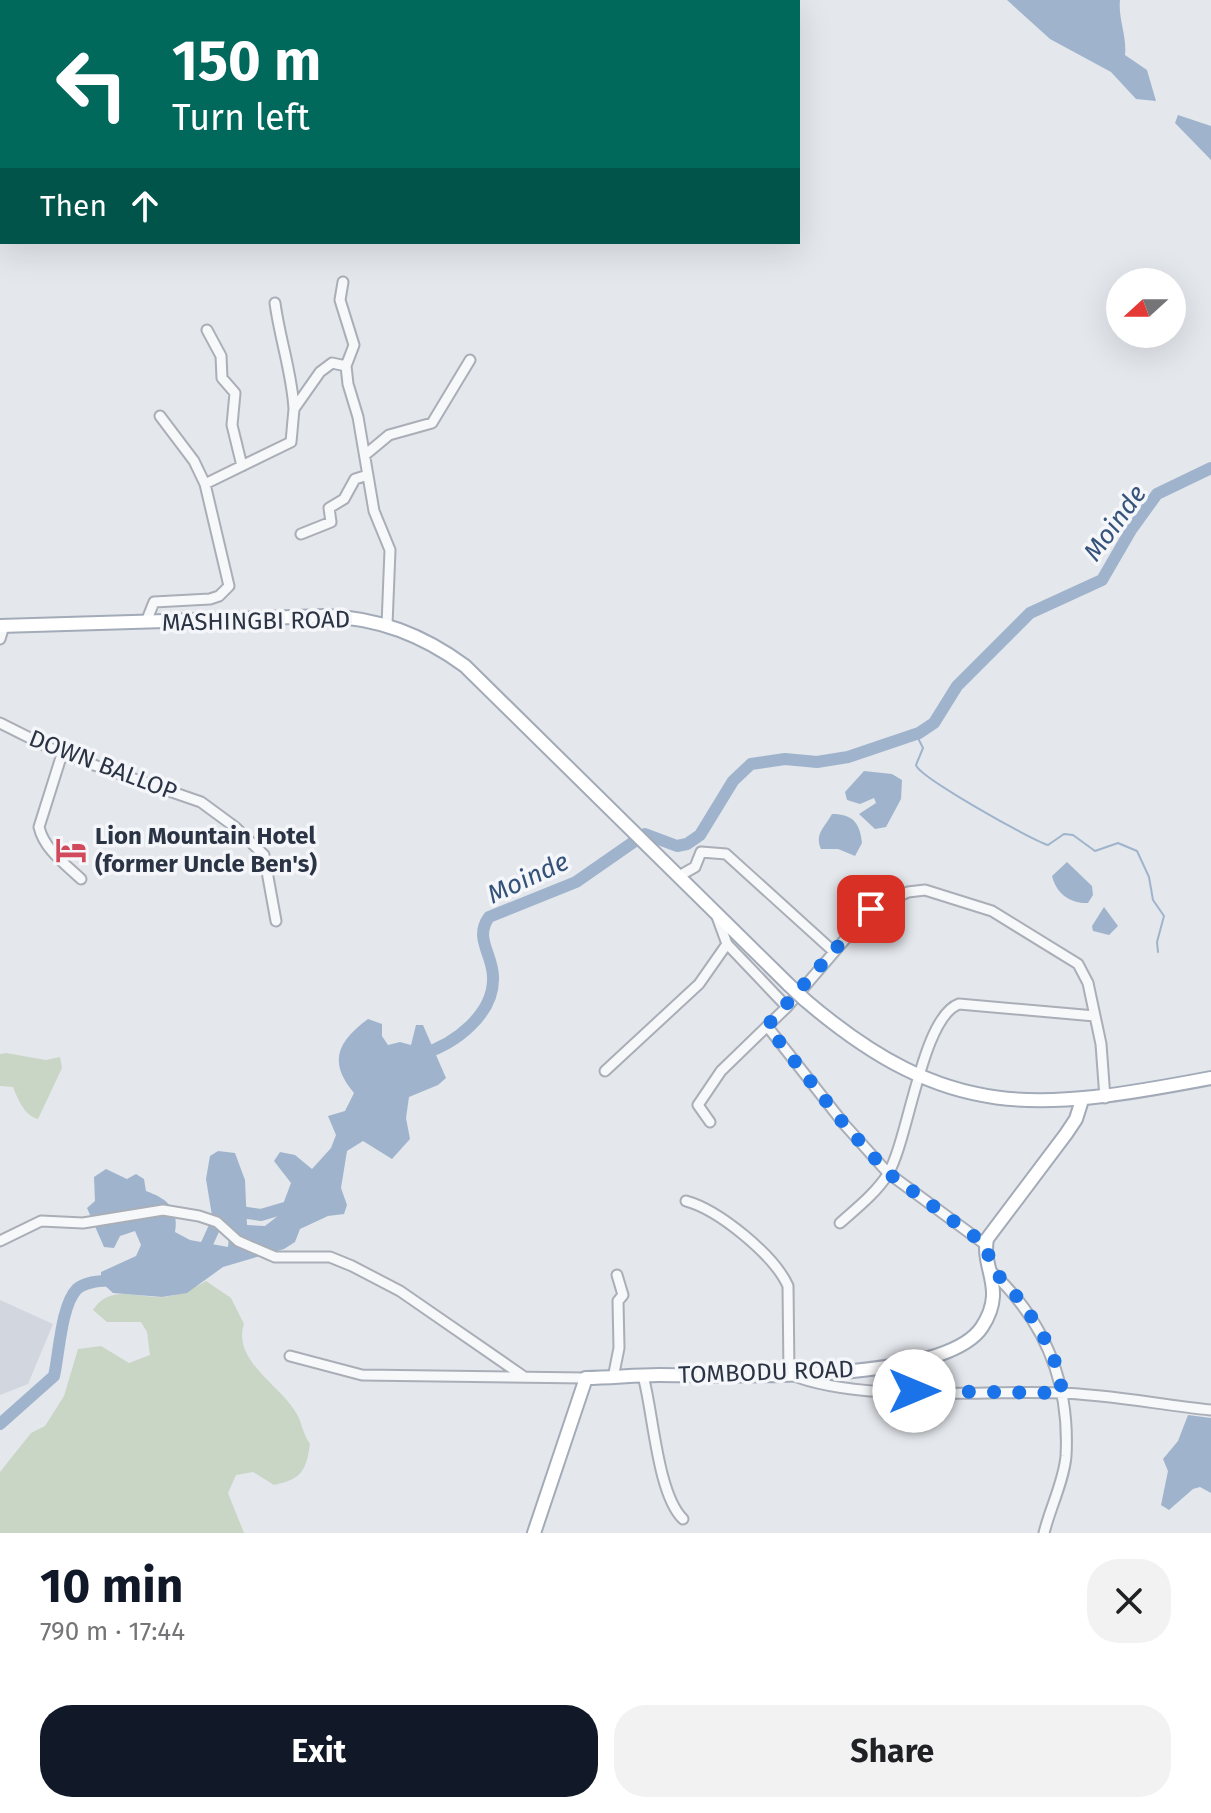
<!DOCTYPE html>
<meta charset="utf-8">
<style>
:root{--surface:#fff;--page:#f2f2f2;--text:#202124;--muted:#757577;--accent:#111827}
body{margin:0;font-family:"Fira Sans",sans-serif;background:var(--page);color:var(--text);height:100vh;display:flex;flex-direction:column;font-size:30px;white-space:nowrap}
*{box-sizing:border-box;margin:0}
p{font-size:26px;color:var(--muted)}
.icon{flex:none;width:44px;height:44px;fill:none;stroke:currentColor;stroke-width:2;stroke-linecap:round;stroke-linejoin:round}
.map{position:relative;height:1533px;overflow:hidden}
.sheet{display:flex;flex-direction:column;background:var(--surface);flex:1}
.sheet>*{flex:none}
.top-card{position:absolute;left:0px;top:0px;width:800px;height:244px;box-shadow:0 8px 32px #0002;background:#00695c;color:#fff;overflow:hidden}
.needle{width:52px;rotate:249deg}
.controls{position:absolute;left:1106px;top:268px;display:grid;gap:16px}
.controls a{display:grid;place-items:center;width:80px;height:80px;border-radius:50%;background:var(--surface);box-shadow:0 8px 32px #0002;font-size:40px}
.pin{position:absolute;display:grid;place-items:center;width:68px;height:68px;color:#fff;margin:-34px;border-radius:16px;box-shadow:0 4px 12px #0006}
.me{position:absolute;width:88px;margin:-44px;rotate:90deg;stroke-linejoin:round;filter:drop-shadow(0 0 6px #0008)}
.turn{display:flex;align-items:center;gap:28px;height:168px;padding:0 40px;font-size:36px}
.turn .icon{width:104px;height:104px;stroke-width:2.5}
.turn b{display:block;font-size:56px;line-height:68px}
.then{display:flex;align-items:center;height:76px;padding:0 40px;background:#0003;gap:16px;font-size:30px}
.round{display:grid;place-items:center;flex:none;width:84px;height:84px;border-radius:32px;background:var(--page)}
.overview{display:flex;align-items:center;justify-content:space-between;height:136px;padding:0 40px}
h1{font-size:48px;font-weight:700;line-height:60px;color:var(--accent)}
.action{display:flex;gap:16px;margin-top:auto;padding:16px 40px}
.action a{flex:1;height:92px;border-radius:32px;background:var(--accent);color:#fff;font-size:32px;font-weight:700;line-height:92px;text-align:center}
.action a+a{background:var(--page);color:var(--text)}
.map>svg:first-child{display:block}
.built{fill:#d2d6de}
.green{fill:#c9d6c5}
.water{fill:#9fb4cc}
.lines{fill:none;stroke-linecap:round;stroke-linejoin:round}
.stream{stroke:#9fb4cc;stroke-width:2}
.river{stroke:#9fb4cc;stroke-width:12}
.minor-casing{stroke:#a9aeb7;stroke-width:13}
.major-casing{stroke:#a3abb8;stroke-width:16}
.minor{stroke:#f7f8fa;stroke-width:9}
.major{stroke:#fff;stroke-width:12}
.major-bridge-casing{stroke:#a3abb8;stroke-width:16;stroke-linecap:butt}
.major-bridge{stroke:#fff;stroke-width:12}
.route{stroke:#1a73e8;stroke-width:14;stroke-dasharray:0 25.2}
.labels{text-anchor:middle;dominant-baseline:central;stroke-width:7;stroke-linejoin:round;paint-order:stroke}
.street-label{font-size:24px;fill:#2b3445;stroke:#f4f6f9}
.poi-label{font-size:24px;font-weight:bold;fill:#2b3445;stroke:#f4f6f9;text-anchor:start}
.water-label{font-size:26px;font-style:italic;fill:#34527a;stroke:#f4f6f9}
</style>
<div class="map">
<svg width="1211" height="1533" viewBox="0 0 1211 1533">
<rect width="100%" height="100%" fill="#e4e7ec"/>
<path class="built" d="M0,1300l53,24 -25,60 -28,11z"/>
<path class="green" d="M6,1053l40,7 14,-3 2,11 -24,51c-13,-3 -20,-19 -25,-32l-13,-1v-32z
M206,1281l25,17 13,26c-12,35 34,60 51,87 7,10 7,22 15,33 -4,28 -9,35 -36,41l-21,-13 -17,3 -8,18 16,40h-244v-61l31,-39 14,-7 19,-30 14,-47 23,-3 28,17 21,-8 -3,-23 -6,-10h-34l-14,-12c18,-27 44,-11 71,-13 17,-2 28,-8 42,-16z"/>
<path class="water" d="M1007,0h113c-2,19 7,35 5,55l22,15 9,31 -20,-2 -25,-27 -61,-33z
M1178,115l33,11v34l-36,-37z
M864,771l28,3 10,6 -1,19 -15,28 -11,2 -16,-15 17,-11 -2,-5 -14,6 -13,-4 -2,-8z
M832,814c21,0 28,9 30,29l-7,13 -17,-7h-17c-7,-15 4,-22 11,-35z
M1067,862l25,24 1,9 -5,8c-18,1 -32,-10 -36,-27z
M1104,907l14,19 -9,9 -16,-4 -1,-5z
M368,1019l14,5v12l6,9 12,-3 11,3 5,-20h7l23,53 -8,7 -29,12 -3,21 4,21 -18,20 -29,-18 -16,10 -6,37 6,17 -3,9 -16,2 -28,13 -5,13 -11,7 -61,18 -36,26 -25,4 -49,-4 -12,-11v-10l35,-16 5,-11 -6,-14 -15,5 -6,12 -10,-1 -17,-39 8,-7 -1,-24 12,-8 21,10 9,-5 8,5 2,12c22,8 33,18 29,41l15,8 38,7 1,-11 -16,-14 -7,-43 4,-23 8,-5 17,2 10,27 2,45 18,1 14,-11 12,-32 -17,-22 6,-9 15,3 17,14 19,-21 5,-13 -8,-19 17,-5 9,-18c-26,-31 -17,-51 14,-74z
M1188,1415l23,3v75l-11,-6 -7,2 -24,21 -8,-5 7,-34 -5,-12 15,-18z"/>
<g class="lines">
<path class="stream" d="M916,734l7,14 -7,17c3,12 115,75 132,80l16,-11 9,1 22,16 23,-8 19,8 12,26 4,23 11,16 -7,26 1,10"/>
<path class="river" d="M422,1054c33,-10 73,-40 71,-78 -1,-23 -19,-38 -4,-59l87,-35 69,-48 32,12 10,-2 13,-9 33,-54 18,-17 34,-5 32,3 31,-5 71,-24 15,-10 23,-37 73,-73 72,-33 29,-50 26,-36 54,-26
M201,1257l19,-42 7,-5 34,5 34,-10
M0,1424l54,-48c5,-21 7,-71 23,-87 9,-8 25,-8 37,-9"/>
<defs>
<path id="minor" d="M343,282l-3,18 14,45 -8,21 2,18 10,33 16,94 16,39 -3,75
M275,303c5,37 17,70 19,106
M207,330l14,26 1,22 13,15 -3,32 10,41
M365,455l24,-20 43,-12 38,-63
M205,484l86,-42 3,-33 26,-37 12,-9 14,3
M301,534l30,-12 -2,-14 15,-9 11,-20 13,-4
M146,622l8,-20 56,-3 9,-3 10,-10 -24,-102 -11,-23 -34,-45
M0,639l4,-13
M0,723l62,31 139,48 34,25 29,28 12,66
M62,754l-23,73c5,22 26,37 42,52
M679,876l16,-9 6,-15 25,2 106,96
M716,914l11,30 60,63
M767,1026l77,98 44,49 98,72
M605,1071l94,-87 28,-40
M710,1122l-12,-17 23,-34 66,-64 84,-98 37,-17 17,-2 67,21 86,53 10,19 13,61 4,54
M686,1201c33,9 88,54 102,85l1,88c70,29 192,16 269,19 51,1 102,12 153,17
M840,1223c17,-15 36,-30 48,-49 21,-36 34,-157 71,-170l136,12
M0,1241l41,-20 42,2 80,-13 36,6 18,6 21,19 37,16h55l22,9 48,25 123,85
M993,1273c52,49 77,110 73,183 -2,25 -16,52 -22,77
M290,1356l72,19 224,3
M643,1376c10,34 14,118 40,143
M613,1378l6,-30 -1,-47 5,-6 -6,-20"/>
<path id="major" d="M0,626l326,-10c53,2 97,19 139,50l324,319
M805,1000c144,123 232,111 406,78
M534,1533l52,-155c24,0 48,-3 73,-3 66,0 285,10 323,-48 25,-38 -1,-58 5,-88l79,-105 10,-15 6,-19"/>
</defs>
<use href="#minor" class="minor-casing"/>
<use href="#major" class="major-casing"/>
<use href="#minor" class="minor"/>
<use href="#major" class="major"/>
<defs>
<path id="major-bridge" d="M789,985l16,15"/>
</defs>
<use href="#major-bridge" class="major-bridge-casing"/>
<use href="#major-bridge" class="major-bridge"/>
</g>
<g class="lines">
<path class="route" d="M871,909l-104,117 77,98 44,49 98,72c6,29 14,31 31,52 22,29 41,59 45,96l-148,-2"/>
</g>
<defs>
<symbol id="hotel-bare" viewBox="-9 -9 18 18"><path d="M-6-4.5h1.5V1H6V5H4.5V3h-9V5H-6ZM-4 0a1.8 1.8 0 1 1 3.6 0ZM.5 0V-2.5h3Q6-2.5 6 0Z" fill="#d1495b" stroke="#f4f6f9" stroke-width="2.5" paint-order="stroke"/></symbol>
</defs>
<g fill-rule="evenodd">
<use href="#hotel-bare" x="49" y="828" width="44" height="44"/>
</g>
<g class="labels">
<g class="street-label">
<text transform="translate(256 621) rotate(-1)">MASHINGBI ROAD</text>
<text transform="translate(103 765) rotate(21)">DOWN BALLOP</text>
<text transform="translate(766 1372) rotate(-2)">TOMBODU ROAD</text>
</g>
<g class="poi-label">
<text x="95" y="836">Lion Mountain Hotel<tspan x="95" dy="28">(former Uncle Ben's)</tspan></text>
</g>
<g class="water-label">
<text transform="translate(1115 523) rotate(-54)">Moinde</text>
<text transform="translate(528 878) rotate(-25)">Moinde</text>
</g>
</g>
</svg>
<div class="controls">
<a><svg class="needle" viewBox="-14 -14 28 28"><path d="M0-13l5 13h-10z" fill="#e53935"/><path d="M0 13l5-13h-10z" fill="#757577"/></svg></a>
</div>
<div class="pin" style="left:871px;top:909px;background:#d93025"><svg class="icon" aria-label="arrive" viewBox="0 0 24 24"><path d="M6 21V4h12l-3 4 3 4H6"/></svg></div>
<svg class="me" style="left:914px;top:1391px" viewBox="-20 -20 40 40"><circle r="19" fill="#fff"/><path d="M0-13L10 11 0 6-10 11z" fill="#1a73e8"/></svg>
<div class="top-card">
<div class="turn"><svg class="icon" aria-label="left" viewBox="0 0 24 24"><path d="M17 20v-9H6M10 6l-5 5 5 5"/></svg><div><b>150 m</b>Turn left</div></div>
<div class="then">Then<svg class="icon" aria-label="ahead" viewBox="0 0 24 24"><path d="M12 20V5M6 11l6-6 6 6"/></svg></div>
</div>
</div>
<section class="sheet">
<div class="overview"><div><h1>10 min</h1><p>790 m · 17:44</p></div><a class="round"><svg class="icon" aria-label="close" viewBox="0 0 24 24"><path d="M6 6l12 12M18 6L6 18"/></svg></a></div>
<div class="action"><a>Exit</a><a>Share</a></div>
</section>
